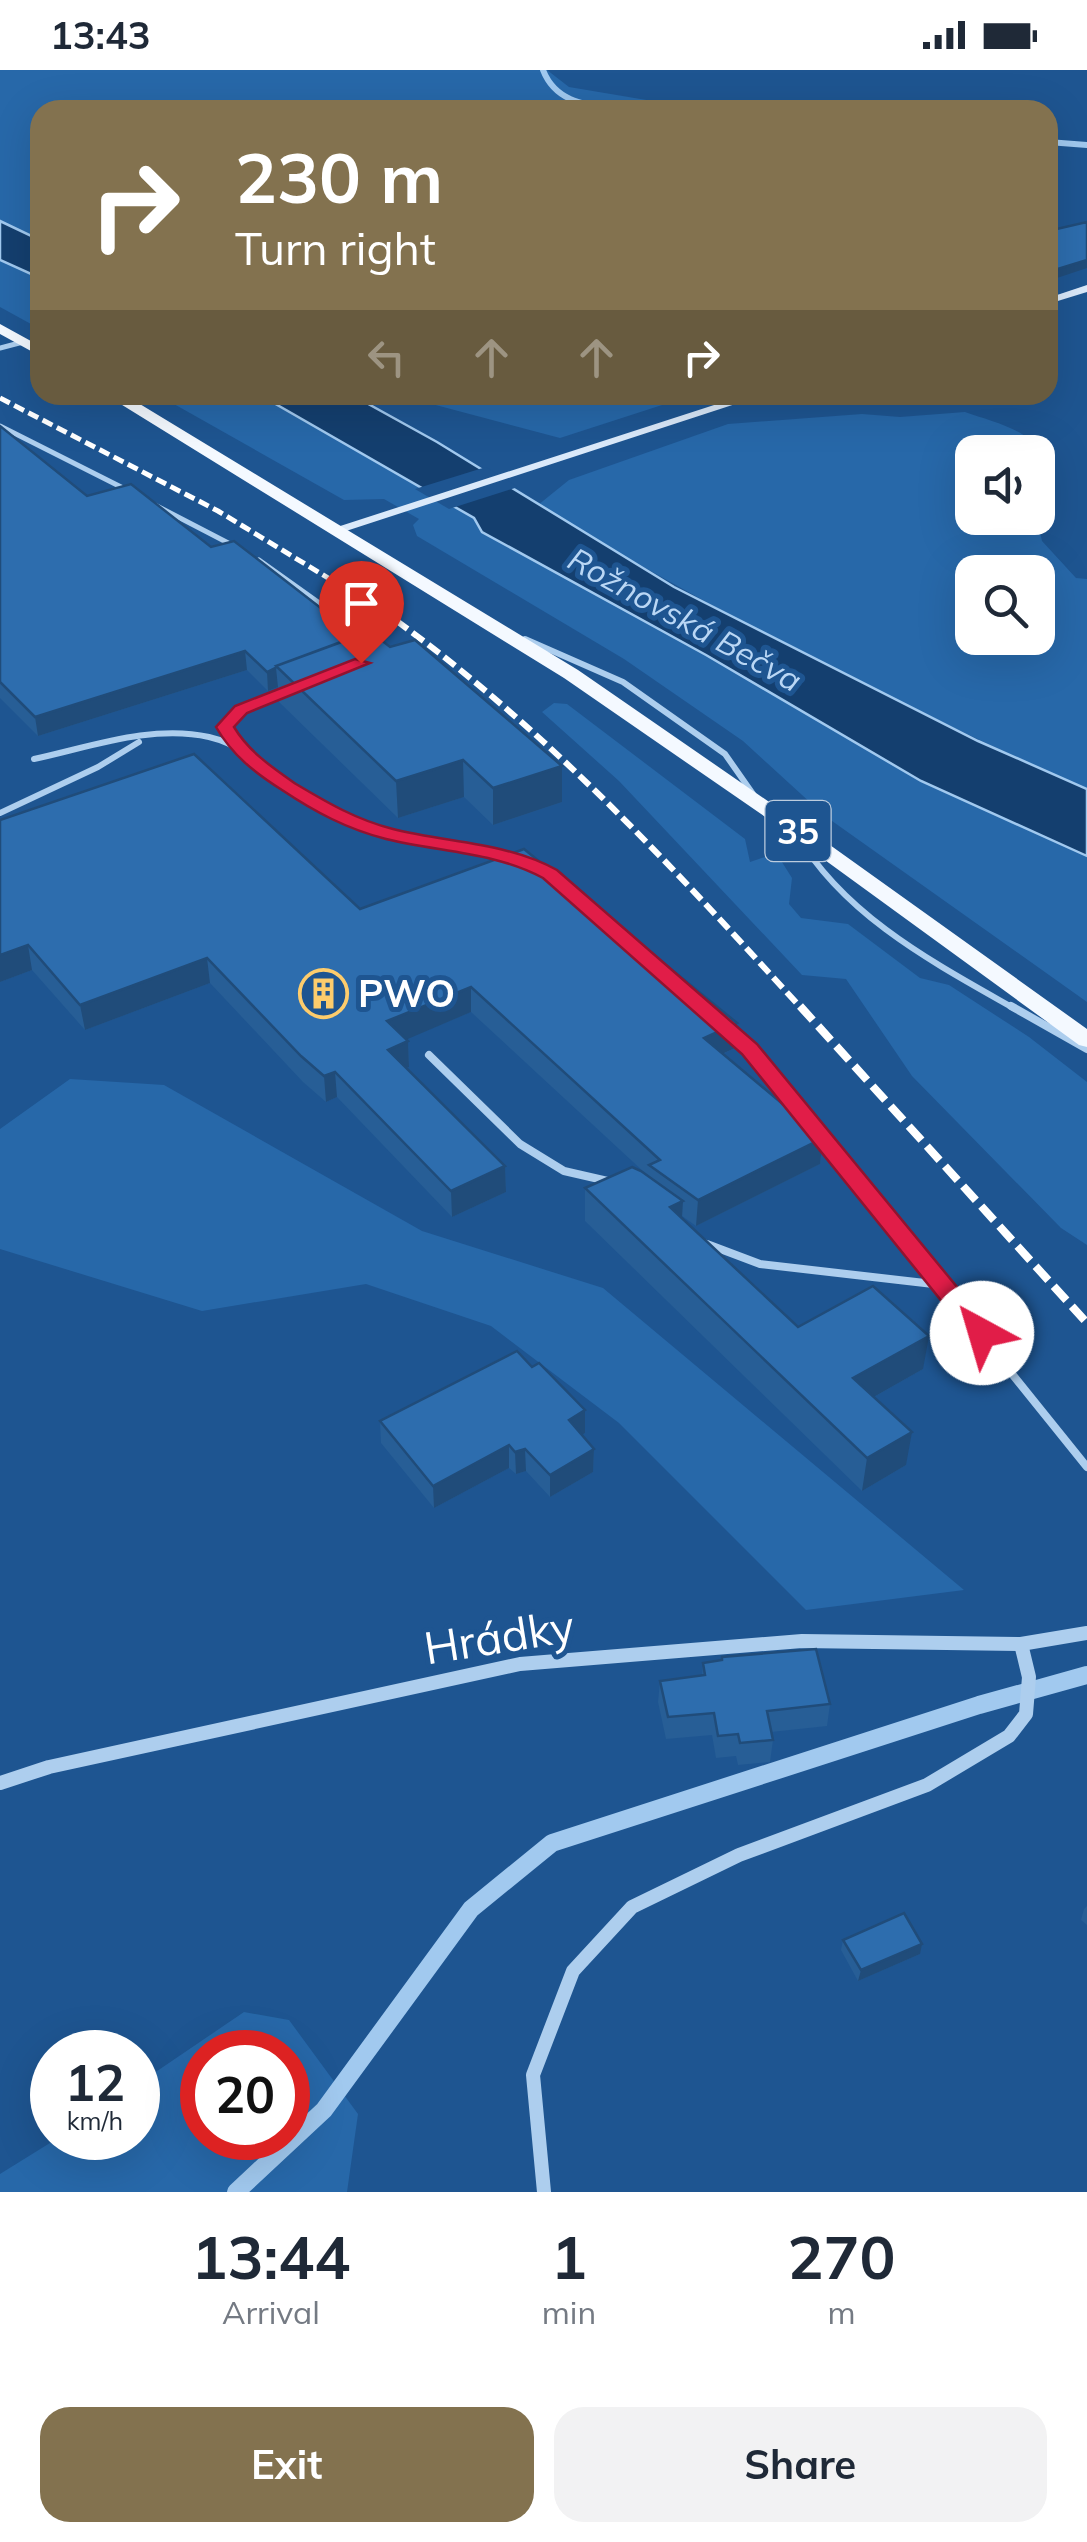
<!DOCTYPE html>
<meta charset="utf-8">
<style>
:root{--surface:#fff;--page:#f2f2f3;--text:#1f2937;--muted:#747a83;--accent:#83724f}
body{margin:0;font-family:Mulish,sans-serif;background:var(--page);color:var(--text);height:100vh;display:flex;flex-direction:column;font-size:38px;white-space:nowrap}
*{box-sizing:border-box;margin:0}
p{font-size:32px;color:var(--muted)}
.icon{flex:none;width:55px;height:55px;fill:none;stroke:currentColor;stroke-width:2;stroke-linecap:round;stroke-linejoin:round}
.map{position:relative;height:2122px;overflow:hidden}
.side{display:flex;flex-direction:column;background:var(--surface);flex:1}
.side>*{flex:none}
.guide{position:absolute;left:30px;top:30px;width:1028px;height:305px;border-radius:30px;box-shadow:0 10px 40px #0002;background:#83724f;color:#fff;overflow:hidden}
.controls{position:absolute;left:955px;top:365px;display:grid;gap:20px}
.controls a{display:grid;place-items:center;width:100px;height:100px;border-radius:20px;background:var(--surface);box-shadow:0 10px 40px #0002;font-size:50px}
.speed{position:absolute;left:30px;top:1960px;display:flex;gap:20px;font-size:50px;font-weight:700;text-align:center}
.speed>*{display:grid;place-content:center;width:130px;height:130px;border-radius:50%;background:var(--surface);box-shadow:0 10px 40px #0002;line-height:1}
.speed small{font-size:25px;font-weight:400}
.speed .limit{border:15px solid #d22;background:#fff;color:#111}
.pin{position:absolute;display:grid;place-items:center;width:85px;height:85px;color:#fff;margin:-102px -42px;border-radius:50% 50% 50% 0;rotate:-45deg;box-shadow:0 0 10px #0007}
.pin .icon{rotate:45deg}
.me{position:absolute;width:110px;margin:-55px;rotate:321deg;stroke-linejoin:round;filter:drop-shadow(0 0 8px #0008)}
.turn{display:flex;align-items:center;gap:35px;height:210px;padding:0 40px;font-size:45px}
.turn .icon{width:130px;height:130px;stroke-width:2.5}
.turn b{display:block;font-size:70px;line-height:85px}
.lanes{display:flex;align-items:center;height:95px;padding:0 40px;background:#0003;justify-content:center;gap:50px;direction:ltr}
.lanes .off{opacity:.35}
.eta{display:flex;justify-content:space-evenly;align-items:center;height:170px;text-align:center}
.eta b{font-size:60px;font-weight:700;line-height:70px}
.cta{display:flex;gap:20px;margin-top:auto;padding:20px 40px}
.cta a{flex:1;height:115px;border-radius:30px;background:var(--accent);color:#fff;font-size:40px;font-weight:700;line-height:115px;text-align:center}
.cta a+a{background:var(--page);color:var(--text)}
.status{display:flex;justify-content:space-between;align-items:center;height:70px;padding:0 50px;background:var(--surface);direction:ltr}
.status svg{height:28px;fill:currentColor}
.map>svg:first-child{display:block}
.green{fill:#2768a9;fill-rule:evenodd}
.water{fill:#143f6f;stroke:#a1c9ef;stroke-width:2.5}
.pier{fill:#1e5591}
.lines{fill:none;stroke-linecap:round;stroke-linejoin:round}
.stream-far1{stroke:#a1c9ef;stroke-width:6}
.stream{stroke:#a1c9ef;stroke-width:18}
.lane-far2{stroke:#adceee;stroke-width:5}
.lane-far1{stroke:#adceee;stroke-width:6}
.lane{stroke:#adceee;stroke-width:8}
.street{stroke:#adceee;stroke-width:14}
.secondary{fill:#dae9fa;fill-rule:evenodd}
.primary{fill:#f4f9ff;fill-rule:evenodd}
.rail-far2{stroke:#fff;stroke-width:5;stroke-dasharray:11 5;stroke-linecap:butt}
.rail-far1{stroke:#fff;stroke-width:6;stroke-dasharray:14 6;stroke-linecap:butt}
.rail{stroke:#fff;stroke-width:8;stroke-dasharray:19 8;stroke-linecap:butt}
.wall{fill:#275e96}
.shaded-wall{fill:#204c7a}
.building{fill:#2d6dae;stroke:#204c7a;stroke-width:2.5}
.route{fill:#e11d48;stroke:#92132f;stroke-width:2.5}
.labels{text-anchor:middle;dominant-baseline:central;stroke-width:10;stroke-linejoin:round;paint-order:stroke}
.far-water-label{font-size:32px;font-style:italic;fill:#bad7f5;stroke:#1e5591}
.shield{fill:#1e5591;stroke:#bcccde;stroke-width:2.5}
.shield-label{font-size:35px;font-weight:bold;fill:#fff}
.poi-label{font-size:38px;font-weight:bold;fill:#fff;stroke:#1e5591;text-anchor:start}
.near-street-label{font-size:45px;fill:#fff;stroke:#1e5591}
</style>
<div class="status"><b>13:43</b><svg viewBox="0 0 49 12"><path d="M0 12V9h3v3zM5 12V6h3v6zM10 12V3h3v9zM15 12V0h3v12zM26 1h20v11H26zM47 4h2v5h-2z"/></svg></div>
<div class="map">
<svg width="1087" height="2122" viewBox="0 0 1087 2122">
<rect width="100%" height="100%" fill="#1e5591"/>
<path class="green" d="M0,0h547l22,17 137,23h-666v130l-40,-19z
M0,190l40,18v51l-40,-22z
M158,325h102l215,123 7,14 224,123 215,126 166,75v146l-262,-186 -82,-75 -119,-82 -207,-123 -4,-11 6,-6 -35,-20 -40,1z
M398,325h295l-133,43z
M965,342c40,14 99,25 73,82v-42h-66v66h65l5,23 34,37 11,1v210c-189,-84 -373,-177 -549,-284l31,-25 159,-56 134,-10 38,3zM972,502h66v66h-66z
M554,633l13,1 178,135 5,23 15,-5 15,2 12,19 -3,26 12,14 47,6 72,54 29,7 80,52 58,45v163l-26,-17 -149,-152 -66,-97 -44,-4 -183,-194 -77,-69z
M70,1009l94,6 258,146 181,57 361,302 -158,20 -187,-187 -128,-97 -125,-42 -164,27 -202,-62v-120z
M244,1942l45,8 69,94 -11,78h-347v-18l58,-36h80v-54zM202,1982h86v86h-86z"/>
<path class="water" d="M0,151l40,19v38l-40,-18z
M260,325h92l85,47 237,145 304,154 109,48v67l-166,-75 -215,-126 -224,-123 -8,-14z"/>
<path class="pier" d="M486,397l32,20 -69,22 -34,-20z"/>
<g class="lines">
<path class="stream-far1" d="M543,0c13,34 46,35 78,40
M1048,72l39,3"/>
<path class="stream" d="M236,2122l88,-82 147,-201 81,-66 427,-138 108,-30"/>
<path class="lane-far2" d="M0,278l23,-6
M0,356l127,64
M153,434l81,42
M259,490l73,52"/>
<path class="lane-far1" d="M328,539l32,23 6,10
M525,569l98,43 102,72 28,40
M237,677l-12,-20 16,-18 46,-17
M34,689c56,-12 118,-35 175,-22 48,11 80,56 123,78 55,28 120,32 180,42
M0,743l98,-46 41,-25
M796,763c48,83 138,130 219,176"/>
<path class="lane" d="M1011,936l76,43
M728,961l22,18 337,418
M429,985l91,89 44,27 48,11
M707,1174l53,20 182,21"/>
<path class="street" d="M0,1713l49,-16 471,-103 282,-23 219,3 66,-11
M544,2122l-11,-117 40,-104 59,-64 107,-52 188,-70 82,-49 17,-22 3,-37 -8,-33"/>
<path class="secondary" d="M1087,215v7l-39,12v-6z
M745,325h18l-420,137 -12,-3z"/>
<path class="primary" d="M0,254l40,22v10l-40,-22z
M106,325h19l453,275 210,145 299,214v18l-8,-2 -305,-222 -210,-145z"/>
<path class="rail-far2" d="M0,328l218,113 166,101"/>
<path class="rail-far1" d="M380,539c160,113 291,256 422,400"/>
<path class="rail" d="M800,936l287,317"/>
</g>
<path class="wall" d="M0,356l87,70 124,51 351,255 -69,23 -29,-28 -66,21 -119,-116 -1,-15 -10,4 -21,-21 -209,66 -38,-38z
M0,750l360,89 375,139 -12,6 100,84 -3,26 -124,62 -14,-10v2l116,109 125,42 -49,28 32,68 -44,26 -277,-270v-33l60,-15 -174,-161 -65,27 2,2 1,26 -2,1 98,98 1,26 -54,25 -115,-120 -11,5 -23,-20 -93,-99 -125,47 -53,-60 -32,12z
M532,1297l53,43v23l-3,2 12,14 -1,23 -43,25 -24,-26 -10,3 -7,-6 -75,40 -53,-65 -1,-22z
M703,1593l127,41 -3,22 -56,6 2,8 -3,22 -32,3 -2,-9 -20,2 -4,-23 -46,4 -8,-37 2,-21 42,-5z
M1087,1836v19l-6,-5 3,-11z
M843,1870l77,14 -62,27 -17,-31z"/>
<path class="shaded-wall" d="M1087,190v8l-39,13v-9z
M245,581l2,19 -209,66 -3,-19z
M276,598l2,19 -10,4 -1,-19z
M463,690l1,37 -66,21 -2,-37z
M562,696v36l-69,23v-37z
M28,875l4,25 -32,12v-27z
M207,888l3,25 -125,47 -5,-25z
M471,917v25l-82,35 -2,-26z
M737,953l-2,25 -33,15 2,-25z
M408,971l1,26 -19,8 -2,-25z
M335,1002l2,25 -11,5 -2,-26z
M823,1068l-3,26 -124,62 2,-26z
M505,1096l1,26 -54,25 -1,-26z
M683,1131l-2,33 -11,-27z
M929,1266l-6,33 -74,42 4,-33z
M585,1340v23l-16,10v-23z
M912,1362l-6,33 -44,26 5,-33z
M509,1375v23l-75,40 -1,-22z
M525,1379l1,22 -10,3 -1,-22z
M594,1379l-1,23 -43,25v-22z
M922,1874l-2,10 -62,27 3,-11z"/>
<path class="building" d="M1087,152v38l-39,12v-41z
M0,356l87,70 44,-12 80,63 23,-6 123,95 -81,30 1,1 -10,5 -22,-21 -210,66 -35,-35z
M367,559l23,18 25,-7 147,126 -69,22 -30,-28 -67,21 -120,-115 85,-31z
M194,684l166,155 164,-60 213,174 -33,15 119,100 -125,62 -49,-35 11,-5 -189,-173 -84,34 21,20 -20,9 117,116 -54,25 -116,-119 -11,4 -23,-20 -94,-98 -127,47 -52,-60 -28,10v-135z
M632,1097l9,4 42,30 -13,6 128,120 75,-41 56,50 -76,42 59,54 -45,26 -282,-270z
M517,1281l15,16 7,-4 46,47 -16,10 25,29 -44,26 -25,-26 -10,3 -6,-7 -76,41 -53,-65z
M816,1579l14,55 -63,7 6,29 -33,3 -2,-9 -20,2 -4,-23 -46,4 -8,-36 45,-6 -2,-12 19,-3v-3z
M904,1843l18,31 -61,26 -18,-30z"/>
<path class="route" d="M355,589l15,4 -123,50 -13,14c15,25 39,41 62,57 32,19 61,36 97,45 55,14 113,13 164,41l200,174 233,283 4,6 -4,7h-17l-231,-286 -199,-176c-48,-26 -104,-26 -157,-39 -39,-10 -71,-27 -104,-49 -27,-17 -50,-35 -66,-63l19,-21z"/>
<defs>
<symbol id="building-ring" viewBox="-11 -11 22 22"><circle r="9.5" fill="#1e5591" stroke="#fdcc6c" stroke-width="1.5"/><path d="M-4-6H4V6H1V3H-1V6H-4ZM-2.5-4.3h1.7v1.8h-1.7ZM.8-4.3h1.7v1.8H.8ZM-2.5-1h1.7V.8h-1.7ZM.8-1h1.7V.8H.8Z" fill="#fdcc6c"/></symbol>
</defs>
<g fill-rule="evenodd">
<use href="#building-ring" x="296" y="896" width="55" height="55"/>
</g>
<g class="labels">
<g class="far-water-label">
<text transform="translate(685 549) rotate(29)">Rožnovská Bečva</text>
</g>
<rect class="shield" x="765.5" y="731" width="65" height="60" rx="8"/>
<g class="shield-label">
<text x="798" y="761">35</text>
</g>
<g class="poi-label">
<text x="358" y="923">PWO</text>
</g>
<g class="near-street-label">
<text transform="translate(499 1566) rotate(-9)">Hrádky</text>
</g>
</g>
</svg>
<div class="controls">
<a><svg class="icon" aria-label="sound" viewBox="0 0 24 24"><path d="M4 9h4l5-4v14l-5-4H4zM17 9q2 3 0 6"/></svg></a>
<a><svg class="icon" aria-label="search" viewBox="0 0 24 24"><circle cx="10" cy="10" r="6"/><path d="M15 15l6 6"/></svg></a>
</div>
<div class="speed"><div>12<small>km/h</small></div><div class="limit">20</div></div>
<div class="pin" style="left:361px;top:593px;background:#d93025"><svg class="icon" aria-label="arrive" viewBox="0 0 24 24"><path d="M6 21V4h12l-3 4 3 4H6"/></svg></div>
<svg class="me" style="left:982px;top:1263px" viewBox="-20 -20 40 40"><circle r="19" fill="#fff"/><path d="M0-13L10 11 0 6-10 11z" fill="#e11d48"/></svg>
<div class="guide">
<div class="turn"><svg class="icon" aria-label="right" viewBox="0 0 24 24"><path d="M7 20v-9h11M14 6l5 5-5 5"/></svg><div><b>230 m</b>Turn right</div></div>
<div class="lanes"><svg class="icon off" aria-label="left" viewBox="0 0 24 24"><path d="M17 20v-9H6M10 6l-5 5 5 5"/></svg><svg class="icon off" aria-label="ahead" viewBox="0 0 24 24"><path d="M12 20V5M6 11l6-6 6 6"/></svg><svg class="icon off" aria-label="ahead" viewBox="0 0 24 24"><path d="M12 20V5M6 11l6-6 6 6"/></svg><svg class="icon" aria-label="right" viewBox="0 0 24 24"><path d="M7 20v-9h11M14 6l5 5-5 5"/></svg></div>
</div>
</div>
<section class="side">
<div class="eta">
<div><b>13:44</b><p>Arrival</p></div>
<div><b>1</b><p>min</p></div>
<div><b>270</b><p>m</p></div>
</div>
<div class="cta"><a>Exit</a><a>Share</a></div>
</section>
